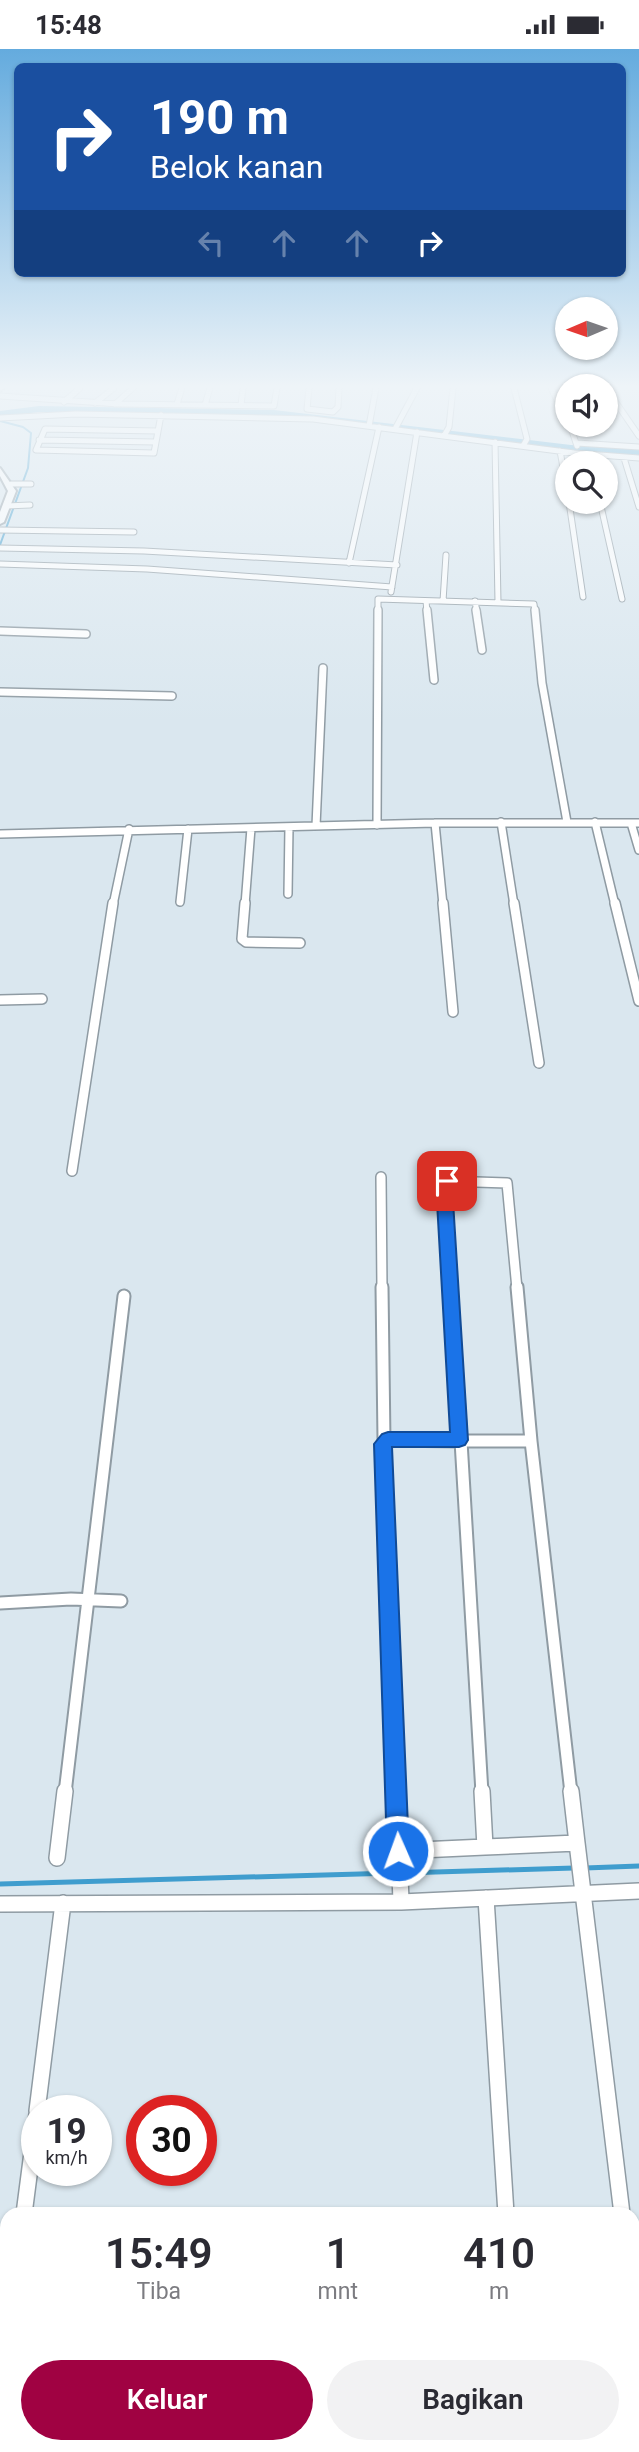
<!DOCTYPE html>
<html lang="id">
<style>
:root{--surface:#fff;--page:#f2f2f3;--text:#2b2b33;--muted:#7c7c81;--accent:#a00242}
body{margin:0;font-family:Roboto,sans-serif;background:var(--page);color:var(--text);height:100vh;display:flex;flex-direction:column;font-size:26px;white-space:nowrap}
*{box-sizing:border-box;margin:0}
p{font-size:23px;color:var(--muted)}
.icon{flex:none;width:38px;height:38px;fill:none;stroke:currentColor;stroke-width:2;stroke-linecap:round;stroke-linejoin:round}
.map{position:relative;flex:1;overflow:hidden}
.sheet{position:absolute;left:0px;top:2158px;width:640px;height:247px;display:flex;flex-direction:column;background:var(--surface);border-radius:21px 21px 0 0;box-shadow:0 2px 5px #0004}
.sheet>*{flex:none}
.guide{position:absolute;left:14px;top:14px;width:612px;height:214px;border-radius:10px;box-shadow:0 2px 5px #0004;background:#1a4fa0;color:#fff;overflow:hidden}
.needle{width:46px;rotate:268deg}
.tools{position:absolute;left:555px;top:248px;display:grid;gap:14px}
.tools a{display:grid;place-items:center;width:63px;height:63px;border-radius:50%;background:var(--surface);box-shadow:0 2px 5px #0004;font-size:35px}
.speed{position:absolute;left:21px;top:2046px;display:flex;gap:14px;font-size:35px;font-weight:700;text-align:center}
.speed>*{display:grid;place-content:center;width:91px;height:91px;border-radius:50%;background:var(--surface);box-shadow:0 2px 5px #0004;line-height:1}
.speed small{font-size:18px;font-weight:400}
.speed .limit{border:10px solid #d22;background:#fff;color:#111}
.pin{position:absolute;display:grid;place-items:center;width:60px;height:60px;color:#fff;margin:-30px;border-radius:14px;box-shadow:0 4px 10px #0006}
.me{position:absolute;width:77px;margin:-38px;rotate:358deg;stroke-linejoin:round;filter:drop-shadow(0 0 5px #0008)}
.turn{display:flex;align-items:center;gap:24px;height:147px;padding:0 21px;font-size:32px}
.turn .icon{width:91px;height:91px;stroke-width:2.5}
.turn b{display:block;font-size:49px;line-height:60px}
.lanes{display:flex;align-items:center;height:66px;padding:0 21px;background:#0003;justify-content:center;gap:35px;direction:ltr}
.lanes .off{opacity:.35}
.eta{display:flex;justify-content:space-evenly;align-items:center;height:119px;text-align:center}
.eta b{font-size:42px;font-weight:600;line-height:49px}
.primary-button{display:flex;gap:14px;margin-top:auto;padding:14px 21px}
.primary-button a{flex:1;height:80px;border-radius:42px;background:var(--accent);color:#fff;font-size:28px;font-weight:600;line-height:80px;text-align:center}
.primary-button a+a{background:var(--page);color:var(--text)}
.status{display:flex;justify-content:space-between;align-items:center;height:49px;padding:0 35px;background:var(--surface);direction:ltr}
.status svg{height:19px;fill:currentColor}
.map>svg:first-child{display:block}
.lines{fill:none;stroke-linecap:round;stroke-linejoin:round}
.stream-far1{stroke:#3f9dce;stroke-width:2}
.stream{stroke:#3f9dce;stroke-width:5}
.river{fill:#3f9dce;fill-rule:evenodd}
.street-far4-casing{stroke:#8f9ba3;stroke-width:7}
.street-far3-casing{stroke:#8f9ba3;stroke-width:10}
.street-far2-casing{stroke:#8f9ba3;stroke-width:12}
.street-far1-casing{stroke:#8f9ba3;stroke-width:15}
.street-casing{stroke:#8f9ba3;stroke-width:18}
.secondary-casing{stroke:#8f9ba3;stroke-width:4}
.street-far4{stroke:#fff;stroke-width:5}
.street-far3{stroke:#fff;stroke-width:7}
.street-far2{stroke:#fff;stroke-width:9}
.street-far1{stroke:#fff;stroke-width:11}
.street{stroke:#fff;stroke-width:15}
.secondary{fill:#fff;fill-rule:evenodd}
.route{fill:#1a73e8;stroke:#114b97;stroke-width:2}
</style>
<div class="status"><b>15:48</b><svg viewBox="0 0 49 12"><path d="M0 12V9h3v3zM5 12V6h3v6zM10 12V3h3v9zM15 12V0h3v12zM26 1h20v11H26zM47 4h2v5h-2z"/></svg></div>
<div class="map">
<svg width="639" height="2403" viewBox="0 0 639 2403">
<rect width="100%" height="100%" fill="#dae7ef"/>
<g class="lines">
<path class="stream-far1" d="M0,372l23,6 8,6 -3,35 -28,77"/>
<path class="stream" d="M585,1819l54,-2
M403,1824l171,-5
M0,1835l395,-11"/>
<path class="river" d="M39,357l235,4 297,35 68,4v6l-68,-4 -297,-35 -235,-4 -39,5v-6z"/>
<defs>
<path id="street-far4" d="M309,339l-2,21 26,3 5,-5 1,-19
M514,339l13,51 -4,7
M551,339l16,32
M606,339l33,48
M0,347l119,8 155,2 3,-18
M64,353l16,-14
M95,354l19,-15
M115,355l18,-16
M177,355l5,-16
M205,356l5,-17
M241,356l2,-17
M0,369l76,-4 237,5 261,34 65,5
M570,376l7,21
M369,377l7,-38
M395,380l22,-41
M158,382l-113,-2 -9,21 118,3 7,-38
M444,387l5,-9 4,-39
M39,391l117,2
M495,393l3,160
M577,394l62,4
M560,402l7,38
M624,409l15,49
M11,435h20
M569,453l14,95
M600,453l22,97
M6,457l24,-1
M0,481l134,2
M0,499l144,3 253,14
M349,514l30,-136
M0,515l147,5 245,18
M391,543l26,-160
M426,552l1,11
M443,552l3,-46
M475,552l2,11
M378,563v-13l156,5 1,8"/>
<path id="street-far3" d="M427,561l7,70
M476,561l6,40
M535,561l7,73 25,139
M0,582l86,3
M0,643l172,4
M501,773l13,83
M595,773l20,83
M435,774l8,82
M631,774l8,27
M377,776l1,-215
M316,777l7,-158
M0,785l435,-11h204
M288,845l1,-67
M180,853l8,-73
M113,856l16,-76
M245,856l6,-77"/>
<path id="street-far2" d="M245,854l-3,36 4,3 54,1
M443,854l10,109
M514,854l25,160
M615,854l24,98
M0,951l42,-1
M72,1122l41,-268
M381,1128l1,112
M451,1240l-6,-108 62,2 10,106"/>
<path id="street-far1" d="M382,1238l2,154
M451,1238l10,154
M517,1238l14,154
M461,1392h70
M461,1392l21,352
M531,1392l40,352
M0,1554l71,-4 50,2
M65,1744l59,-497
M397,1744l-14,-349 5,-4 73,1"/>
<path id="street" d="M397,1742l4,111
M482,1742l3,56 92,-4 -6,-52
M577,1794l45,371
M398,1802l87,-4
M57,1809l8,-67
M486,1849l20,316
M0,1855l401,-2 238,-11
M37,2062l26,-208
M24,2165l13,-100
M634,2256l5,45
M0,2357l7,-55
M520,2398l1,5"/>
<path id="secondary" d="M0,339h4l-4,3z
M0,419l16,23 -12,31 -4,2v-12l8,-21 -8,-15z"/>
</defs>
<use href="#street-far4" class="street-far4-casing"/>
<use href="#street-far3" class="street-far3-casing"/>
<use href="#street-far2" class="street-far2-casing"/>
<use href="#street-far1" class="street-far1-casing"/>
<use href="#street" class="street-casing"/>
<use href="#secondary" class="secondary-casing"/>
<use href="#street-far4" class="street-far4"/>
<use href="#street-far3" class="street-far3"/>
<use href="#street-far2" class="street-far2"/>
<use href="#street-far1" class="street-far1"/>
<use href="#street" class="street"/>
<use href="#secondary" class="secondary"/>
</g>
<linearGradient id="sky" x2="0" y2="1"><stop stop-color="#64abde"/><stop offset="0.5" stop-color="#eef4f8"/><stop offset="1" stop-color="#eef4f8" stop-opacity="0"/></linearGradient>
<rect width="639" height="675" fill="url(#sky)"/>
<path class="route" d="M447,1126l8,6 -3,4 16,255 -3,5 -6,2h-67l17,404 -3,8 -8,3 -7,-3 -4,-8 -13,-407 8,-10 6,-2h62l-14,-248 6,-7z"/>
</svg>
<div class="tools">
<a><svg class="needle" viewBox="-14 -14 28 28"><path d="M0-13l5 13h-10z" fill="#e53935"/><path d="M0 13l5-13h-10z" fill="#7c7c81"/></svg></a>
<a><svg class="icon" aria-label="sound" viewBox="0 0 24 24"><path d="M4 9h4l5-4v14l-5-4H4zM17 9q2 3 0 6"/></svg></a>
<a><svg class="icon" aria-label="search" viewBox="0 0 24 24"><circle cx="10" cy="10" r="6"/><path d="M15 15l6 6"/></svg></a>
</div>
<div class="speed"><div>19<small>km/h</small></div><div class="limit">30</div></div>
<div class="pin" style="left:447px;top:1132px;background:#d93025"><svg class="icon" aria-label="arrive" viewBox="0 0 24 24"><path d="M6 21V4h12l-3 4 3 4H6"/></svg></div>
<svg class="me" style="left:398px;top:1802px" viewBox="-20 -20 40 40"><circle r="17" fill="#1a73e8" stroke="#fff" stroke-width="3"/><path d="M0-11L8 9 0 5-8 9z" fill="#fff"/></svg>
<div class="guide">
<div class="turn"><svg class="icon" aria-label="right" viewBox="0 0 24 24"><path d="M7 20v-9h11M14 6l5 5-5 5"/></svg><div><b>190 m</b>Belok kanan</div></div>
<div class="lanes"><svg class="icon off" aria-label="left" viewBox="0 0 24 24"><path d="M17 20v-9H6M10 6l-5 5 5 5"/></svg><svg class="icon off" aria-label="ahead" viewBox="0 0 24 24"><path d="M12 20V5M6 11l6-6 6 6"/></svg><svg class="icon off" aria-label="ahead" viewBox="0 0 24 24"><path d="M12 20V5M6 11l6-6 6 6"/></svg><svg class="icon" aria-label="right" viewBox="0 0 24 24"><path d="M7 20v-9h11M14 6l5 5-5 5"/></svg></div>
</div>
<section class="sheet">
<div class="eta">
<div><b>15:49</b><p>Tiba</p></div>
<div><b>1</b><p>mnt</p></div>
<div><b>410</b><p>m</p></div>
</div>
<div class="primary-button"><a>Keluar</a><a>Bagikan</a></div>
</section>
</div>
